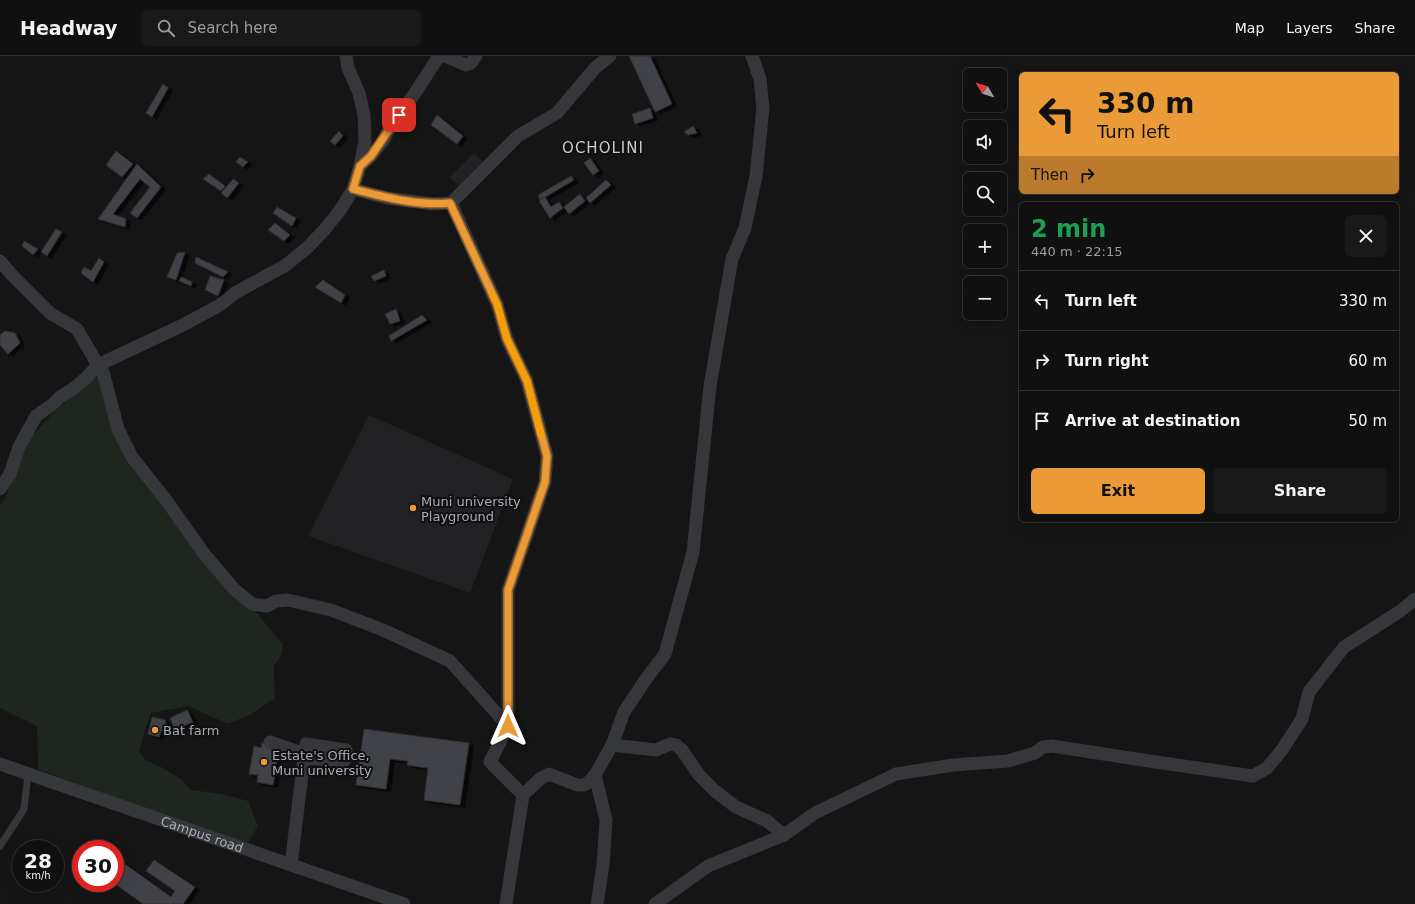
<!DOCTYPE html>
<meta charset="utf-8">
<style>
:root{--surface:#101010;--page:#191919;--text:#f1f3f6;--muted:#9c9d9f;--line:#303030;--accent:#eb9a38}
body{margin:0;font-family:"DejaVu Sans",sans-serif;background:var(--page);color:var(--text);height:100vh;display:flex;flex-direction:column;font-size:15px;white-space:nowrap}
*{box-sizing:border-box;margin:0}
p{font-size:13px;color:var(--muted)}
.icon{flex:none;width:22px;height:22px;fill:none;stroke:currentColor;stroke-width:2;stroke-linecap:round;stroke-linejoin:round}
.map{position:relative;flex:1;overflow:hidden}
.panel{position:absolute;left:1019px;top:146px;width:380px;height:320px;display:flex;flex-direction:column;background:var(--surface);border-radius:6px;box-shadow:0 4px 16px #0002,0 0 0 1px var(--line)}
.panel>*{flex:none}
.guide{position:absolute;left:1019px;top:16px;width:380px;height:122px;border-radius:6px;box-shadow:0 4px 16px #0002,0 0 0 1px var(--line);background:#eb9a38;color:#111;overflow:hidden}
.needle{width:26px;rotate:308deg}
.buttons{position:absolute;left:963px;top:12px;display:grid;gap:8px}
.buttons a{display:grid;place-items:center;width:44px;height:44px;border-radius:6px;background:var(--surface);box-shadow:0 4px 16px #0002,0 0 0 1px var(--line);font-size:20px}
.speed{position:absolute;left:12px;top:784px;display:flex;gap:8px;font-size:20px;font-weight:700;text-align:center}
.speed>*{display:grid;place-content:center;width:52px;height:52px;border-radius:50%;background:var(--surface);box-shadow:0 4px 16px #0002,0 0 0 1px var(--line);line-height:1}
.speed small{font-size:10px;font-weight:400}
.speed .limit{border:6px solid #d22;background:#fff;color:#111}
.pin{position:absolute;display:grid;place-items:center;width:34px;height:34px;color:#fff;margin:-17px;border-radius:8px;box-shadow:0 2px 6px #0006}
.me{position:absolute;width:44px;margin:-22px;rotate:0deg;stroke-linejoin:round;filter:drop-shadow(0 0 3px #0008)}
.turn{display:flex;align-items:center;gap:14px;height:84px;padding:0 12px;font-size:18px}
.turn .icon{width:52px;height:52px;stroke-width:2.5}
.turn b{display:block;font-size:28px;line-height:34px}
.then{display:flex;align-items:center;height:38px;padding:0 12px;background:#0003;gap:8px;font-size:15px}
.round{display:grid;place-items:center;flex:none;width:42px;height:42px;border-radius:6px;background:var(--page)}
.summary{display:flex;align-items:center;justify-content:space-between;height:68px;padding:0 12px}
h1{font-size:24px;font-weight:700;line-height:30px;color:#1e9e55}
.action{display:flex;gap:8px;margin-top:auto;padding:8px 12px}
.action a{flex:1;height:46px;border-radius:6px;background:var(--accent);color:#111;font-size:16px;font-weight:700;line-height:46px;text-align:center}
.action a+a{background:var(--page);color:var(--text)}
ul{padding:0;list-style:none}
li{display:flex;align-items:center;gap:12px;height:60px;padding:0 12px;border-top:1px solid var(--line)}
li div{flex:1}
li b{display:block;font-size:15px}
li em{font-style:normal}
header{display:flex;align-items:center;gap:24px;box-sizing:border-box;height:56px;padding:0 20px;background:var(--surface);border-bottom:1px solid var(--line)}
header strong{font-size:19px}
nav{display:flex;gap:22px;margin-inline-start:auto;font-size:14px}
.search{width:280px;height:36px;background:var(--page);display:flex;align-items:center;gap:10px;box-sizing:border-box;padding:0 14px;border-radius:6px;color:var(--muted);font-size:15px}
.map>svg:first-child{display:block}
.built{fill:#212123}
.green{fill:#1f261f}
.building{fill:#414346;stroke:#2f2f32;filter:url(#shadow)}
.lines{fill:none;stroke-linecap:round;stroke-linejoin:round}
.service{stroke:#36373b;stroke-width:7}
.minor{stroke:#36373b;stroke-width:13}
.route-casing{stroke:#996424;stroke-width:10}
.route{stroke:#eb9a38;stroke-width:7}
.slow{stroke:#f59e0b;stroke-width:7}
.poi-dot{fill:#eb9a38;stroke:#101011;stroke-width:1.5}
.labels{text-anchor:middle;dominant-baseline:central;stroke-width:4;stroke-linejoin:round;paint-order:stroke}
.poi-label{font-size:13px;fill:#a7adb6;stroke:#101011;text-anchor:start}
.street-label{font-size:13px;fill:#a7adb6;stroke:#101011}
.quarter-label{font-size:15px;letter-spacing:1px;fill:#c8ccd2;stroke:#101011}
</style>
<header>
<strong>Headway</strong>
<div class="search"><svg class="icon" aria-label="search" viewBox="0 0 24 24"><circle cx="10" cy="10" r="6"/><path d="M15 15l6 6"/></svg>Search here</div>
<nav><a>Map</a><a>Layers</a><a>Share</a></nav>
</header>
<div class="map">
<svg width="1415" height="848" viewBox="0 0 1415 848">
<defs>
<filter id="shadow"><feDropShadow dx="4.5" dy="2.5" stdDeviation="0" flood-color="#0009"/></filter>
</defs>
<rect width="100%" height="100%" fill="#151516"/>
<path class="built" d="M474,97l10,10 -22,24 -13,-9z
M369,359l144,64 -43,114 -162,-57z"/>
<path class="green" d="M101,318l32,88 150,183 -2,10 -7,11 1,32 -24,16 -23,10 -40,-18c-12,3 -24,4 -37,7l-5,14 -7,24 6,9 16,7 20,12 10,11 31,4 26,7 10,25 -12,20 -208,-77 -1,-43 -37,-18v-202l4,-6 24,-59 22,-25 22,-20z"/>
<path class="building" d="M629,0h21l22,48 -17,8z
M163,28l5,4 -16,29 -6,-4z
M650,52l3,10 -18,6 -3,-10z
M437,59l26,21 -6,8 -26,-19z
M693,70l4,7 -9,2 -4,-3z
M339,75l4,5 -8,9 -5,-4z
M116,95l17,13 -11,13 -16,-12z
M240,101l8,5 -5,5 -7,-5z
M590,102l9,13 -6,4 -9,-12z
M137,108l24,23 -24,31 -7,-5 20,-26 -10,-8 -27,35 13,5 -1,8 -27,-8z
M209,118l16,12 -4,5 -18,-12z
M571,120l3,4 -34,20 -2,-5z
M233,123l6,4 -12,15 -6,-5z
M606,124l5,5 -21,18 -4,-5z
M580,138l5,7 -16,13 -5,-7z
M545,141l6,10 8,-5 4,6 -13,10 -11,-17z
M277,151l19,11 -4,8 -19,-13z
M275,167l15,12 -6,6 -16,-11z
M56,173l6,3 -15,24 -6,-4z
M24,185l14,8 -5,6 -11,-9z
M185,196l-9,28 -9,-3 10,-24z
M196,201l32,15 -5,5 -28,-14z
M99,202l5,4 -11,20 -12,-9 3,-6 7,4z
M384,214l2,6 -12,5 -3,-5z
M210,220l14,4 -6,16 -13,-6z
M181,221l11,5 -1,4 -12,-5z
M323,224l22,15 -4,8 -26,-16z
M396,253l4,12 -10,3 -5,-10z
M422,259l5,5 -36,21 -2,-5z
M5,275l10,2 5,10 -12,11 -8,-9v-10z
M187,654l6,12 -18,8 -5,-12z
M152,661l13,3 1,5h-3l-4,12 -11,-3z
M364,673l105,14 -9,62 -36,-5 4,-32 -21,-3 1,-4 -18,-2 -4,30 -30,-4z
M262,687l11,2 6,5 -6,35 -16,-3 1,-7 -9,-1 5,-28 7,2z
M118,803l53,38 4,-6 -29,-20 8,-11 41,27 -12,17h-40l-29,-21h1v-21z"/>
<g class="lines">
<path class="service" d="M0,790l24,-37 4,-35"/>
<g class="minor">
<path d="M346,0l2,12 11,25 5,22 1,26 -5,25 -7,23 -12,20 -16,20 -17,18 -22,18 -51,28 -15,12 -37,20 -85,40 5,7 15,57 14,28 34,43 39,55 30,35 17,14 7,1 8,1 9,-5 12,-1 43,10 52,20 67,31 58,65"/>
<path d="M445,0l21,9 5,-2 5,-7"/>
<path d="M360,110l11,-10 12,-15 9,-17 21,-28 24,-37 4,-3"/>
<path d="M353,133l34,9 46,6 18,-1 67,-67 39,-23 38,-45 15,-12"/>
<path d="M451,147l46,101 10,35 20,42 20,75 -2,26 -37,108v136l-18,36 33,33 -17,109"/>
<path d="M0,205l12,14 38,38 27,16 21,36 -12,13 -13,11 -13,8 -7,7 -17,12 -17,31 -9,27 -10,15"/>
<path d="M270,686l35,12 1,-10 40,6 -2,11 -40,-3 -13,107"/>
<path d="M612,689l44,5 14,-6 6,1 6,5 17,25 16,16 21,16 31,14 17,14"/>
<path id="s1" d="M0,708l404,140"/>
<path d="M595,719l11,45 -3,45 -6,39"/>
<path d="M523,739l18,-17 8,-4 28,11h7l6,-4 5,-6 17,-30 12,-33 22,-33 19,-25 28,-102 17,-166 22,-127 13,-31 11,-52 7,-68 -3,-29 -8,-23"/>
<path d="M655,848l53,-38 76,-31 31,-22 81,-39 57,-9 55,-4 27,-8 8,-6 9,-1 97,15 104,15 14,-8 15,-18 20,-31 7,-27 35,-45 55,-35 16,-13"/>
</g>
</g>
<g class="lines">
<defs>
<path id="route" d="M399,59l-28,41 -11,10 -7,23c32,8 64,17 97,14l47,101 10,35 20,42 20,75 -2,26 -37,108v136"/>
</defs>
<use href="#route" class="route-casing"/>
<use href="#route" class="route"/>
<path class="slow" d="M493,240l4,8 10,35 20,42 14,54"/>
</g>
<g class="poi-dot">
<circle cx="413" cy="452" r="4"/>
<circle cx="155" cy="674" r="4"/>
<circle cx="264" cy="706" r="4"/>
</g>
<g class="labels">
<g class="poi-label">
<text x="421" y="445">Muni university<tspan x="421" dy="15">Playground</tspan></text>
<text x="163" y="674">Bat farm</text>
<text x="272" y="699">Estate's Office,<tspan x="272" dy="15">Muni university</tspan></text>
</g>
<g class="street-label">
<text stroke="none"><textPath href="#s1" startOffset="214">Campus road</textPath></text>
</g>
<g class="quarter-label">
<text x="603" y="92">OCHOLINI</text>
</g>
</g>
</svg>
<div class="buttons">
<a><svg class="needle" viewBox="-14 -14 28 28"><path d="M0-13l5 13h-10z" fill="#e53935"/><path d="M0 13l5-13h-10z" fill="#9c9d9f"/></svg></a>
<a><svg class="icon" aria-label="sound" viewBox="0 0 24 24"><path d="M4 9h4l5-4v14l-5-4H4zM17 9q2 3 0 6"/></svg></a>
<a><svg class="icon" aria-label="search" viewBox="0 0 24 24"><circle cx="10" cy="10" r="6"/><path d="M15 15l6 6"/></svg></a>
<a>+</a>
<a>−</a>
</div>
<div class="speed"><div>28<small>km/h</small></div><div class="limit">30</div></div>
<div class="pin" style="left:399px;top:59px;background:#d93025"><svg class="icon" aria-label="arrive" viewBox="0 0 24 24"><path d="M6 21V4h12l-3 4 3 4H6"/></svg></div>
<svg class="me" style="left:508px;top:670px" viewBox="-20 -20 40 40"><path d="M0-17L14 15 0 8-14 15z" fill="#eb9a38" stroke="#fff" stroke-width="4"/></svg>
<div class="guide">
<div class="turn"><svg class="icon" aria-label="left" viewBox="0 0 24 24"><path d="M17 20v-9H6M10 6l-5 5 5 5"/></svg><div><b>330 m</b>Turn left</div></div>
<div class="then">Then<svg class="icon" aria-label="right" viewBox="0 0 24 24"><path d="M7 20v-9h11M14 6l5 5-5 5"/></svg></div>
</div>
<section class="panel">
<div class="summary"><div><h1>2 min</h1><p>440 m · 22:15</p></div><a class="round"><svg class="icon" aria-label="close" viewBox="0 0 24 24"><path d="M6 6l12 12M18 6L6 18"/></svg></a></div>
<ul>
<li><svg class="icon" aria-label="left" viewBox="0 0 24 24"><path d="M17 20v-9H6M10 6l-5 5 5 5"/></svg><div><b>Turn left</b></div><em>330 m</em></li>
<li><svg class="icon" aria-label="right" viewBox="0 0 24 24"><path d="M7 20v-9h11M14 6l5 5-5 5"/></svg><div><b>Turn right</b></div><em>60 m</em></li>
<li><svg class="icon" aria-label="arrive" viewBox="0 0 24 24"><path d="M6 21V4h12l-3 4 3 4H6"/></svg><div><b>Arrive at destination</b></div><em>50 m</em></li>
</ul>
<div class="action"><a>Exit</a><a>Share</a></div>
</section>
</div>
